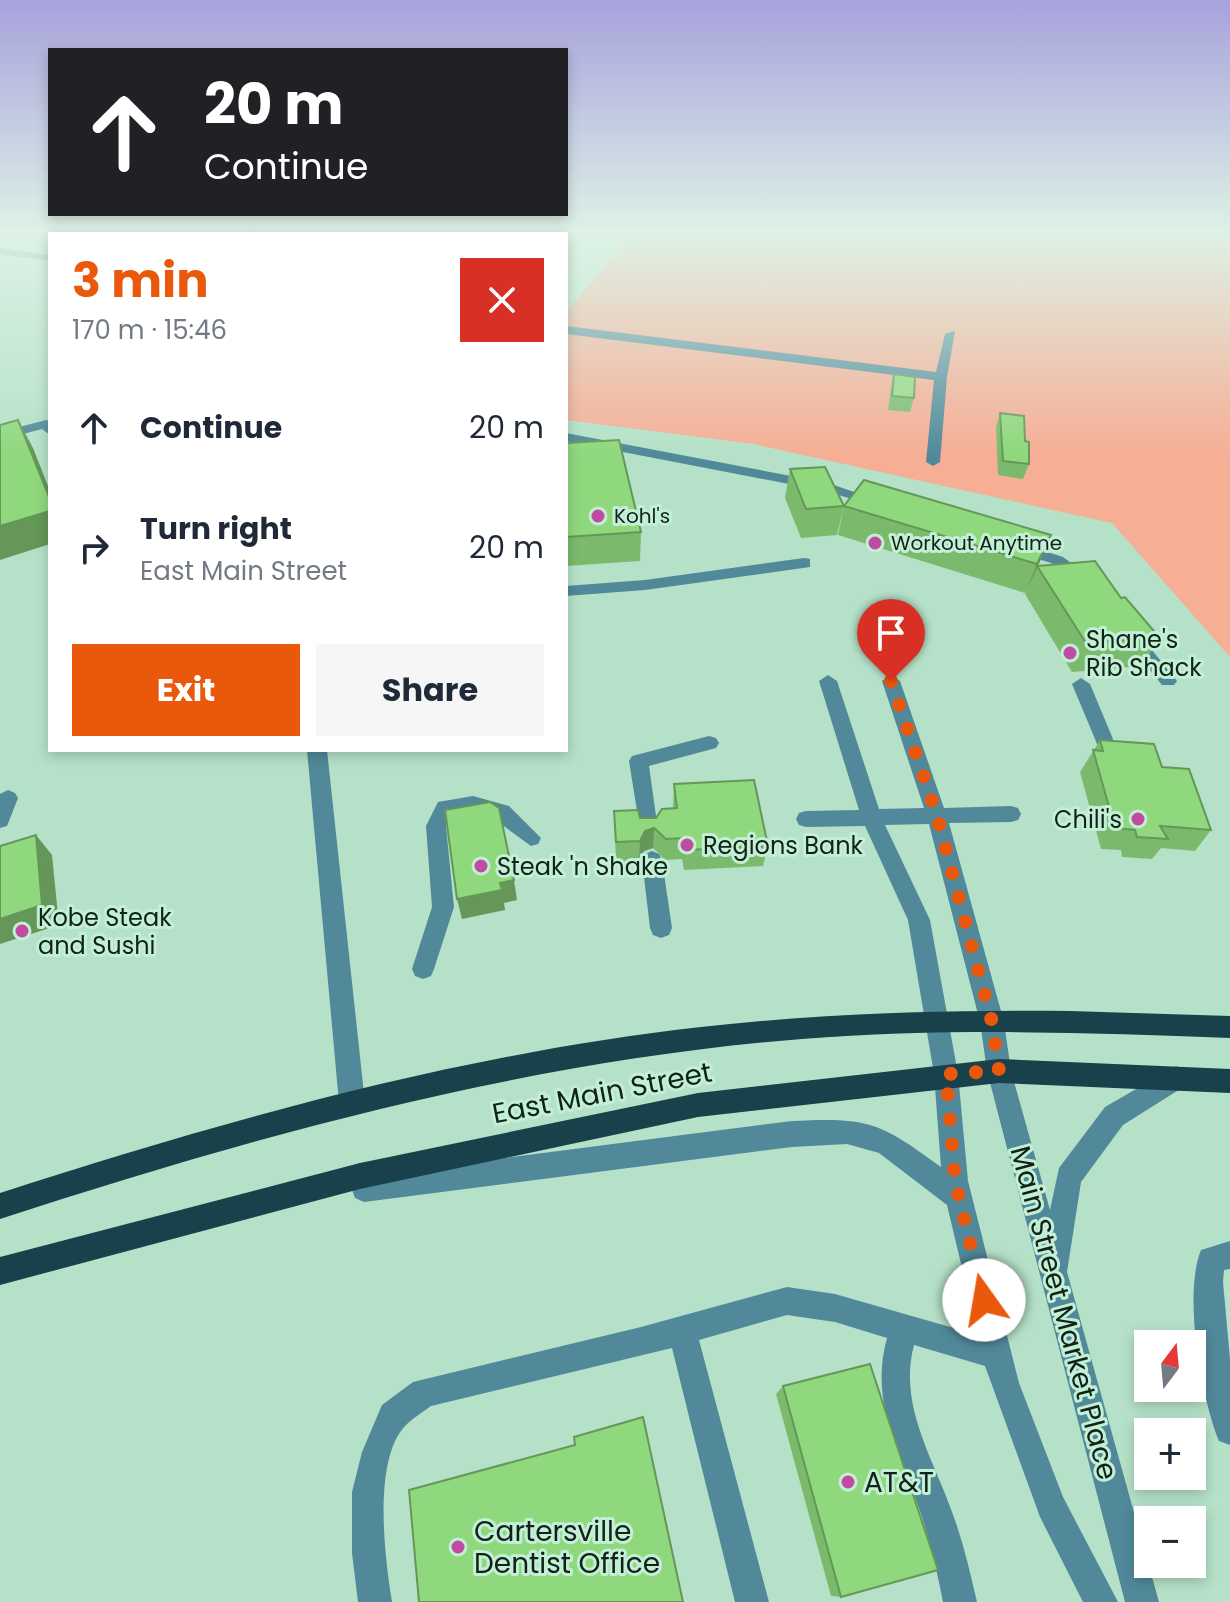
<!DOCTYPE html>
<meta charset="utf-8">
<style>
:root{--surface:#fff;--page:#f6f6f7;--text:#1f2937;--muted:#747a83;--accent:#ea580c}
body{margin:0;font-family:Poppins,sans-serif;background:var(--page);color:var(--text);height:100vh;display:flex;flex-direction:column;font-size:30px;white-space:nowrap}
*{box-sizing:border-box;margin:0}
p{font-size:26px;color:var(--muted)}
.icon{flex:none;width:44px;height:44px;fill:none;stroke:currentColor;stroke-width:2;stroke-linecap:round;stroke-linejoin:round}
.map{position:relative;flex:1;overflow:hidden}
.drawer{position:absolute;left:48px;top:232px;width:520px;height:520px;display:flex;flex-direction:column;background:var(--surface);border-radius:0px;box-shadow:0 4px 12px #0003}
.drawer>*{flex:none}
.guide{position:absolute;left:48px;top:48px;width:520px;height:168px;border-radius:0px;box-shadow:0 4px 12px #0003;background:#202124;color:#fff;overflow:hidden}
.needle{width:52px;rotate:16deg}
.buttons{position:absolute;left:1134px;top:1330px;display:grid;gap:16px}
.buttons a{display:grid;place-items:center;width:72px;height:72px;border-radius:0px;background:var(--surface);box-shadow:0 4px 12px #0003;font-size:40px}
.pin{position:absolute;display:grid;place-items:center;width:68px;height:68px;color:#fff;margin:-82px -34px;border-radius:50% 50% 50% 0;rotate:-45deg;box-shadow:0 0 8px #0007}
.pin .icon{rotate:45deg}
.me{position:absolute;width:88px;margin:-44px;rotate:347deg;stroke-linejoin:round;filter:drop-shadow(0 0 6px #0008)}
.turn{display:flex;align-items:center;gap:28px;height:168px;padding:0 24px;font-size:36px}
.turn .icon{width:104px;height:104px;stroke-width:2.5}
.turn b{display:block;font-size:56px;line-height:68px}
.round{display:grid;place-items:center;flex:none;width:84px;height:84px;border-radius:0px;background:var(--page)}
.headline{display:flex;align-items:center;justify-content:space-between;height:136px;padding:0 24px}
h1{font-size:48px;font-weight:700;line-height:60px;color:var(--accent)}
.button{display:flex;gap:16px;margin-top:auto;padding:16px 24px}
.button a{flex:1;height:92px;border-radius:0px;background:var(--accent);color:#fff;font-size:32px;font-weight:700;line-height:92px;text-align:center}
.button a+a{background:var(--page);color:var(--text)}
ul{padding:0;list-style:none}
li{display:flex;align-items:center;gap:24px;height:120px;padding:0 24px}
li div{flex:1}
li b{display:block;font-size:30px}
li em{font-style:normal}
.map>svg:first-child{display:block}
.green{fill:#f6ae95}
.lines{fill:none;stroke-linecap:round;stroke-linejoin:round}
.minor{fill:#51899a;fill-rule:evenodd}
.major{fill:#19414c;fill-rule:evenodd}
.wall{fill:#7bba6c}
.shaded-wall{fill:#649758}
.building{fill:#8fd87d;stroke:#649758;stroke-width:2}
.route{stroke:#ea580c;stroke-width:14;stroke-dasharray:0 25.2}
.poi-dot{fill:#c24ba2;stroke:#c2efd5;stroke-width:3}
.labels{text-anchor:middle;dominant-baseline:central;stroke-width:6;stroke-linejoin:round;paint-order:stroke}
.far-poi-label{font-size:20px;fill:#112218;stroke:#c2efd5;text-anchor:start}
.poi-label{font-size:24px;fill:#112218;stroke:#c2efd5;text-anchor:start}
.near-street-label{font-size:28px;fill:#112218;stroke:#c2efd5}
.near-poi-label{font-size:28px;fill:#112218;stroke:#c2efd5;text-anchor:start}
</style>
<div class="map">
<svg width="1230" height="1602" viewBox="0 0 1230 1602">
<rect width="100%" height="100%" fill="#b5e1c8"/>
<path class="green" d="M636,231h594v426l-118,-134 -359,-79 -187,-24v-108z"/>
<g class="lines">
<path class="minor" d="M0,248l50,7v6l-50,-7z
M566,326l370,46 9,-38 10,-3 -8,46 -7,85 -7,4 -7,-4 8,-82 -368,-46z
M46,420l4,1v14l-8,-6 -42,11v-8z
M566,433l262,50 58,20 -7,4 -54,-16 -259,-50z
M1016,542l47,15 29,21 -8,5 -33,-20 -41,-13v-6z
M804,558l6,1v8l-165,23 -79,6v-10l79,-6z
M1132,631l6,2 36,44 3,4 -3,4h-12l-36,-44 -3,-4 3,-4z
M828,675l9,6 42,128 45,-1 -42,-127 9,-6 9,6 44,127 67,-2 7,2 3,6 -3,6 -7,2 -62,1 55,199 7,49 39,139 9,-42 46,-61 71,-41 9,4 3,8 -3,8 -62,39 -42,57 -14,90 92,330h-34l-138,-531 -7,-49 -51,-198 -44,1 45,95 28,154 10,107 51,202 44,114 55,105h-35l-43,-85 -55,-151 -71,-21c-16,60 19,113 38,167 11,29 18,60 25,90h-34c-6,-31 -13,-61 -23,-91 -20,-59 -51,-109 -33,-173l-52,-16 -48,-7 -88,25 70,262h-34l-63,-254 -241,58c-8,6 -18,12 -25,19 -34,34 -21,134 -14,177h-34l-6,-49v-61l10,-40 20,-47 31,-23 228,-55 146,-40 48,7 143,41 -31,-130 -68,-52 -32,-9 -55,3 -428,55 -9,-4 -8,-22 4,-9 9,-4 9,4 4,8 419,-54c76,-4 88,1 149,46l-7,-93 -26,-154 -43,-94 -59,1 -7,-2 -3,-6 3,-6 7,-2 53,-1 -40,-129z
M1081,678l9,6 23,55 -2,5h-14l-2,-5 -23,-55z
M709,736l7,2 3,5 -3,5 -67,18 9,64 -3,6h-14l-12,-75 3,-5z
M307,750h20l38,353 -4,9 -9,3 -9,-3 -4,-9z
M8,790l7,3 3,5 -11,28 -7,2v-34z
M473,796l36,10 32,32 -3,6 -7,2 -45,-33 -34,1 -6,12 8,81 -20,62 -3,7 -8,3 -8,-3 -3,-7 20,-62 -6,-81 12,-24z
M652,851l7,3 3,6 10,68 -3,7 -8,3 -8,-3 -3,-7 -8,-68 3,-6z
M1230,1241v28l-6,1 -1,12 7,77v86l-11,-4c-18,-44 -36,-147 -18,-191z"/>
<path class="major" d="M1070,1011l160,5v22c-142,-6 -286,-10 -428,1 -275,22 -541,95 -802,180v-26c229,-74 461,-139 701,-166 122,-14 245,-17 369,-16z
M999,1059l231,10v24l-231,-10 -301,34 -338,72 -360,96v-28l360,-94 338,-70z"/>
</g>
<path class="wall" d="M894,374l20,24 -4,14 -22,-2 3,-22z
M1000,413l25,28 4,23 -6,15 -25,-4 -2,-48z
M566,443l75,89 -1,29 -74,5z
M790,469l54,37 -7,29 -36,3 -16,-40z
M844,506l207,29 -13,31 83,32 38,39 -16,29 -71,6 -47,-78 7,-17 -7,16 -187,-58z
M1100,740l62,27 49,63 -16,21 -34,-3 -9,11 -30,-2 -1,-7 -20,-1 -21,-77z
M674,784l94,62 -5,20 -79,4 -2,-11 -17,1 -12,-12 -9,3 -5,10 -23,1 -2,-51 26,7h16l17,-10z
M783,1386l58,211 -10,-1 -55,-202z"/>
<path class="shaded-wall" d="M18,420l15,28 17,43v8z
M50,511v33l-50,16v-34z
M1051,535l-13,31 -13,27 12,-29z
M654,828l-1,20 -9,3 -5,10 1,-20 5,-10z
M36,835l16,20 7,70 -59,19v-25z
M514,880l3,20 -13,3 1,7 -43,9 -5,-20 43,-16z"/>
<path class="building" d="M327,231h33l-4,3h-34z
M894,374l21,3 -1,21 -22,-2z
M1000,413l24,3 1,25 4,1v22l-26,-3z
M18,420l32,79v12l-50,15v-101z
M619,440l22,92 -75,5v-94z
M825,467l19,39 -38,3 -16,-40z
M864,480l187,55 -14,29 -193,-58z
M1095,561l26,37 4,-1 34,40 -73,6 -49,-77z
M1100,740l54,4 8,23 27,2 22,61 -51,-4 8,13 -31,-2 -2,-7 -20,-2 -22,-78 10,1z
M754,780l14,66 -82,4 -2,-12 -18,1 -12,-11 -9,3 -5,10 -24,1 -2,-31 24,-1 2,8h16l6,-9 15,-1 -3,-24z
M490,802l9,6 15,72 -14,3 2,7 -45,9 -12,-89z
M36,835l6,70 -42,14v-73z
M870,1364l68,206 -97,27 -58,-211z
M643,1417l40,185h-264l-10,-112 166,-45 -1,-8z"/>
<linearGradient id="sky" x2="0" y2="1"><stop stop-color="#a7a2db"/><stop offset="0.51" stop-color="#def2e6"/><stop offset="1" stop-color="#def2e6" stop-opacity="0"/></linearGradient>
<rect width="1230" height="455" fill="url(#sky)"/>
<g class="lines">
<path class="route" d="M891,681l46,135 55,206 7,49 -53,3 9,107 29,119"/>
</g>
<g class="poi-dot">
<circle cx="598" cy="516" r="8"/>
<circle cx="875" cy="543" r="8"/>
<circle cx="1070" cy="653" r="8"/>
<circle cx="1138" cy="819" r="8"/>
<circle cx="687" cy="845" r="8"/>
<circle cx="481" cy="866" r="8"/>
<circle cx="22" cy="931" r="8"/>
<circle cx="848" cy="1482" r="8"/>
<circle cx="458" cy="1547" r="8"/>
</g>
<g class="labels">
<g class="far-poi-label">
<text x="614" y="516">Kohl's</text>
<text x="891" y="543">Workout Anytime</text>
</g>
<g class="poi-label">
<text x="1086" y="639">Shane's<tspan x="1086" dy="28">Rib Shack</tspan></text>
<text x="1122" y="819" text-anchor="end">Chili's</text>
<text x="703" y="845">Regions Bank</text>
<text x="497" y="866">Steak 'n Shake</text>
<text x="38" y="917">Kobe Steak<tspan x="38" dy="28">and Sushi</tspan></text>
</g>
<g class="near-street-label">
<text transform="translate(602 1093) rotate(-11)">East Main Street</text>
<text transform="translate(1064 1313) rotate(75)">Main Street Market Place</text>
</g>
<g class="near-poi-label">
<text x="864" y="1482">AT&amp;T</text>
<text x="474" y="1531">Cartersville<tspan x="474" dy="32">Dentist Office</tspan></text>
</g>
</g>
</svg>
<div class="buttons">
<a><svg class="needle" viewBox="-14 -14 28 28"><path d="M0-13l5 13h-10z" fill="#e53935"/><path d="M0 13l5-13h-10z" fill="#747a83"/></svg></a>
<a>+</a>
<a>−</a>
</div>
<div class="pin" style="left:891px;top:681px;background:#d93025"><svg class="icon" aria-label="arrive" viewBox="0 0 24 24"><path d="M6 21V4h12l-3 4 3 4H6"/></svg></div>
<svg class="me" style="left:984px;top:1300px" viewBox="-20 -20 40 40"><circle r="19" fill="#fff"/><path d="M0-13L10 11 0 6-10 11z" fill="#ea580c"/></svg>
<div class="guide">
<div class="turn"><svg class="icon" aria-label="ahead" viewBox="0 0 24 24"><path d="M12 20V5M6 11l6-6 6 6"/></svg><div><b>20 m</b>Continue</div></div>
</div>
<section class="drawer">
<div class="headline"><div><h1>3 min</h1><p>170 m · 15:46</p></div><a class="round" style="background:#d93025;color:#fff"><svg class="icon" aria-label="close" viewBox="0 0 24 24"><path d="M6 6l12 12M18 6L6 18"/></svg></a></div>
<ul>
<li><svg class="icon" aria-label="ahead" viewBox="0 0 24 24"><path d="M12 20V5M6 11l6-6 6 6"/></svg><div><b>Continue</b></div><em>20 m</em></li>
<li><svg class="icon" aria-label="right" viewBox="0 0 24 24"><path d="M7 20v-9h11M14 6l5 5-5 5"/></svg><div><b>Turn right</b><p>East Main Street</p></div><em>20 m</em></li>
</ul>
<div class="button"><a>Exit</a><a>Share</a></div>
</section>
</div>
